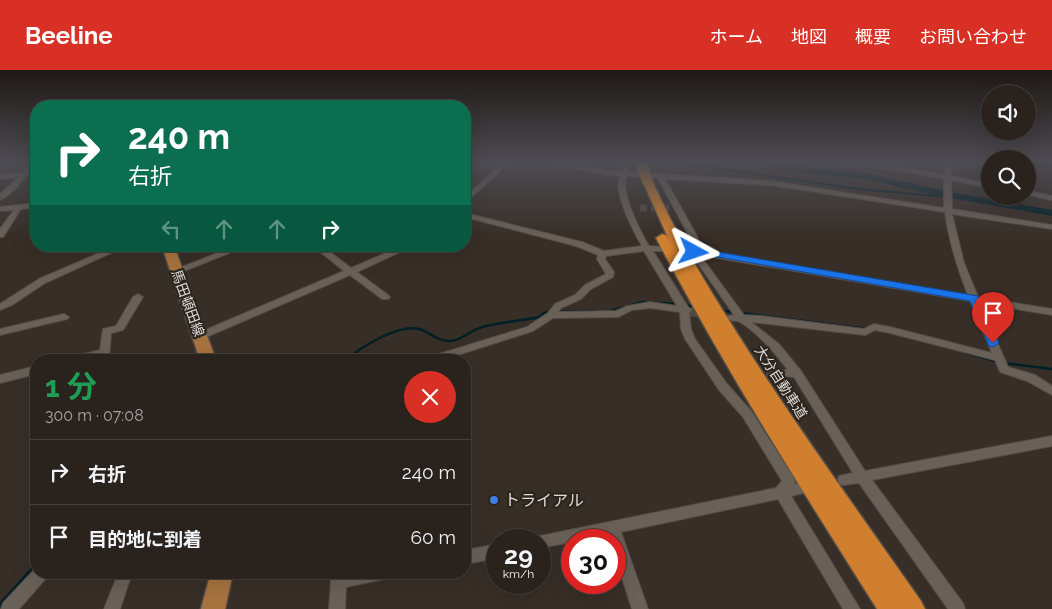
<!DOCTYPE html>
<html lang="ja">
<meta charset="utf-8">
<style>
:root{--surface:#29221d;--page:#312a26;--text:#f1f3f6;--muted:#a5a4a4;--line:#453f3b;--accent:#d93025}
body{margin:0;font-family:Raleway,"Noto Sans JP",sans-serif;background:var(--page);color:var(--text);height:100vh;display:flex;flex-direction:column;font-size:19px;white-space:nowrap}
*{box-sizing:border-box;margin:0}
p{font-size:16px;color:var(--muted)}
.icon{flex:none;width:28px;height:28px;fill:none;stroke:currentColor;stroke-width:2;stroke-linecap:round;stroke-linejoin:round}
.map{position:relative;flex:1;overflow:hidden}
.details{position:absolute;left:30px;top:284px;width:441px;height:225px;display:flex;flex-direction:column;background:var(--surface);border-radius:20px;box-shadow:0 5px 20px #0002,0 0 0 1px var(--line)}
.details>*{flex:none}
.hud{position:absolute;left:30px;top:30px;width:441px;height:152px;border-radius:20px;box-shadow:0 5px 20px #0002,0 0 0 1px var(--line);background:#0b6e4f;color:#fff;overflow:hidden}
.buttons{position:absolute;left:981px;top:15px;display:grid;gap:10px}
.buttons a{display:grid;place-items:center;width:55px;height:55px;border-radius:50%;background:var(--surface);box-shadow:0 5px 20px #0002,0 0 0 1px var(--line);font-size:25px}
.speed{position:absolute;left:486px;top:459px;display:flex;gap:10px;font-size:25px;font-weight:700;text-align:center}
.speed>*{display:grid;place-content:center;width:65px;height:65px;border-radius:50%;background:var(--surface);box-shadow:0 5px 20px #0002,0 0 0 1px var(--line);line-height:1}
.speed small{font-size:12px;font-weight:400}
.speed .limit{border:8px solid #d22;background:#fff;color:#111}
.pin{position:absolute;display:grid;place-items:center;width:42px;height:42px;color:#fff;margin:-51px -21px;border-radius:50% 50% 50% 0;rotate:-45deg;box-shadow:0 0 5px #0007}
.pin .icon{rotate:45deg}
.me{position:absolute;width:55px;margin:-28px;rotate:95deg;stroke-linejoin:round;filter:drop-shadow(0 0 4px #0008)}
.turn{display:flex;align-items:center;gap:18px;height:105px;padding:0 15px;font-size:22px}
.turn .icon{width:65px;height:65px;stroke-width:2.5}
.turn b{display:block;font-size:35px;line-height:42px}
.lanes{display:flex;align-items:center;height:48px;padding:0 15px;background:#0003;justify-content:center;gap:25px;direction:ltr}
.lanes .off{opacity:.35}
.round{display:grid;place-items:center;flex:none;width:52px;height:52px;border-radius:26px;background:var(--page)}
.headline{display:flex;align-items:center;justify-content:space-between;height:85px;padding:0 15px}
h1{font-size:30px;font-weight:700;line-height:38px;color:#1e9e55}
ul{padding:0;list-style:none}
li{display:flex;align-items:center;gap:15px;height:65px;padding:0 15px;border-top:1px solid var(--line)}
li div{flex:1}
li b{display:block;font-size:19px}
li em{font-style:normal}
header{display:flex;align-items:center;gap:30px;box-sizing:border-box;height:70px;padding:0 25px;background:var(--accent);color:#fff}
header strong{font-size:24px}
nav{display:flex;gap:28px;margin-inline-start:auto;font-size:18px}
.map>svg:first-child{display:block}
.lines{fill:none;stroke-linecap:round;stroke-linejoin:round}
.stream-far2{stroke:#002026;stroke-width:2}
.stream-far1{stroke:#002026;stroke-width:2.5}
.stream{stroke:#002026;stroke-width:4}
.river{fill:#002026;fill-rule:evenodd}
.street-tunnel-far2{stroke:#504841;stroke-width:7;stroke-dasharray:7 4;stroke-linecap:butt}
.street-tunnel-far1{stroke:#504841;stroke-width:9;stroke-dasharray:9 4.5;stroke-linecap:butt}
.street-tunnel{stroke:#504841;stroke-width:11;stroke-dasharray:11 5.5;stroke-linecap:butt}
.street-casing{stroke:#544d47;stroke-width:2}
.primary-casing{stroke:#544d47;stroke-width:3}
.highway-casing{stroke:#544d47;stroke-width:3}
.street{fill:#696058;fill-rule:evenodd}
.primary{fill:#a7733f;fill-rule:evenodd}
.highway{fill:#d07f2e;fill-rule:evenodd}
.highway-bridge-casing{stroke:#544d47;stroke-width:12;stroke-linecap:butt}
.highway-bridge{stroke:#d07f2e;stroke-width:11}
.route{fill:#1a73e8;stroke:#114b97}
.shop-dot{fill:#3f7fe0;stroke:#2c251e;stroke-width:2}
.labels{text-anchor:middle;dominant-baseline:central;stroke-width:4.5;stroke-linejoin:round;paint-order:stroke}
.street-label{font-size:14px;fill:#dfdad5;stroke:#2c251e}
.near-poi-label{font-size:16px;fill:#dfdad5;stroke:#2c251e;text-anchor:start}
</style>
<header>
<strong>Beeline</strong>
<nav><a>ホーム</a><a>地図</a><a>概要</a><a>お問い合わせ</a></nav>
</header>
<div class="map">
<svg width="1052" height="539" viewBox="0 0 1052 539">
<rect width="100%" height="100%" fill="#372e27"/>
<g class="lines">
<path class="stream-far2" d="M672,92l186,27 112,10
M1028,93l24,4"/>
<path class="stream-far1" d="M684,235l12,2
M611,241l31,-9 36,2
M725,241l8,1
M556,242l39,-1
M741,243l126,16
M964,282l34,10
M346,290c15,-13 52,-36 73,-31 11,3 19,13 32,12 11,-1 20,-11 31,-14 19,-5 38,-6 57,-10l5,-4 6,-1
M1005,293l47,6"/>
<path class="stream" d="M0,535l36,-40"/>
<path class="river" d="M763,92h13l17,4 72,7 70,16 117,21v6l-118,-21 -69,-16 -73,-7 -28,-8z"/>
<path class="street-tunnel-far2" d="M640,138h29"/>
<path class="street-tunnel-far1" d="M690,242l19,2"/>
<path class="street-tunnel" d="M750,302l31,1"/>
<defs>
<path id="street" d="M33,92h3v3c-12,11 -20,28 -36,35v-6l19,-17 -19,2v-4l22,-2z
M504,92h6l-45,41v-6z
M546,92c24,-2 51,8 76,10l-1,-10h6l1,10 142,9 174,27v-29l-35,-7 -67,-8 -3,-2c31,-3 74,7 106,13l1,-13h6l-1,14 39,8v4l-39,-8 1,29 100,16v4l-100,-15 12,49 14,34 74,12v6l-72,-12 28,64 27,8 17,11v9l-25,-14 -27,-9 -5,-12 -105,-27 -15,-3 -10,5 -114,-13 28,22 22,27 64,100 187,-35v10l-180,34 91,123 2,6h-17l-89,-126 -15,2 -5,-1 -1,-4 1,-4 14,-3 -59,-96 -17,-1 -1,-3 1,-3h11c-13,-17 -30,-37 -48,-48 -4,-2 -9,0 -14,-4l2,-2 6,-1 -42,-60 -7,-3 5,-2v-12l-32,-60 -31,-2c-8,14 14,57 22,70l14,1 4,2 -4,2h-10l35,56 4,3 -3,2 2,17 4,10 32,45 24,27 43,67 1,4 -1,2 5,-1 5,2 2,4 -2,4 -13,3 69,113h-17l-65,-110 -157,33 27,77h-16l-17,-53v-16h-5l-2,-6 -27,6h-9v2l-32,6v-8h-6l1,-3 5,-1 236,-48 6,-7 -39,-64 -24,-27 -34,-51 -4,-10 -1,-17 -30,-4 -18,2 -14,7 -65,1 -20,13 -91,29h-17l1,-2 101,-31 21,-14 7,-9 20,-9 10,-10 21,-11 -9,-15 1,-4 -22,-9 -111,-29v-4l117,29 22,9 38,-5c-8,-13 -31,-57 -21,-70l-14,-1zM665,109l105,6 175,27c4,29 12,56 23,83l-270,-45v-12zM644,181l33,55 -27,-4 -23,4 -11,5 -58,1 3,-4 20,-9 10,-10 22,-12 1,-5 -9,-13 1,-3zM700,185l270,46 22,52 -102,-26 -16,-3 -10,5 -103,-13 -17,-1z
M1028,121l24,5v4l-24,-5z
M36,133v4l-15,2 -18,28h-3v-8l14,-19 -14,1v-4z
M235,176h12l-68,27 -3,1 -4,-3z
M313,176h9l29,22 51,-22h11l-56,26 31,23 2,2 -2,2h-6l-32,-24 -146,63h-8l-1,-2 1,-2 148,-63z
M106,180h6l1,2 -68,31 -33,22 -12,5v-6l39,-25z
M138,224l5,3 -20,33 -12,3 -2,27h-10v-3l-13,3h-19l1,-2 32,-8 3,-21 13,-3 17,-29z
M64,244l5,3 -2,2 -67,16v-6z
M36,296v8l-36,9v-8z
M498,474v14l-33,6v-14z
M36,498v4h13l-2,5 -28,32h-18l2,-6z
M121,502l7,2 2,5 -10,30h-16l14,-35z
M345,502h46l-2,5 -5,2 -38,8 -1,22h-16l2,-28 3,-5z"/>
<path id="primary" d="M162,176h12l42,114h-16z
M211,502h22l-8,37h-24z"/>
<path id="highway" d="M647,107l5,3c28,64 65,122 103,181 53,81 110,160 166,240l4,8h-48c-77,-122 -154,-243 -221,-371l6,-4 4,1 3,5 -27,-60z"/>
</defs>
<use href="#street" class="street-casing"/>
<use href="#primary" class="primary-casing"/>
<use href="#highway" class="highway-casing"/>
<use href="#street" class="street"/>
<use href="#primary" class="primary"/>
<use href="#highway" class="highway"/>
<defs>
<path id="highway-bridge" d="M641,92l6,18"/>
</defs>
<use href="#highway-bridge" class="highway-bridge-casing"/>
<use href="#highway-bridge" class="highway-bridge"/>
</g>
<linearGradient id="sky" x2="0" y2="1"><stop stop-color="#1e1915"/><stop offset="0.55" stop-color="#4d4c52"/><stop offset="1" stop-color="#4d4c52" stop-opacity="0"/></linearGradient>
<rect width="1052" height="167" fill="url(#sky)"/>
<path class="route" d="M690,180h16l272,46 21,47 -6,4 -4,-1 -19,-45 -264,-46h-12l-5,-3z"/>
<circle class="shop-dot" cx="494" cy="430" r="5"/>
<g class="labels">
<g class="street-label">
<text transform="translate(188 233) rotate(70)">馬田頓田線</text>
<text transform="translate(781 312) rotate(57)">大分自動車道</text>
</g>
<g class="near-poi-label">
<text x="504" y="430">トライアル</text>
</g>
</g>
</svg>
<div class="buttons">
<a><svg class="icon" aria-label="sound" viewBox="0 0 24 24"><path d="M4 9h4l5-4v14l-5-4H4zM17 9q2 3 0 6"/></svg></a>
<a><svg class="icon" aria-label="search" viewBox="0 0 24 24"><circle cx="10" cy="10" r="6"/><path d="M15 15l6 6"/></svg></a>
</div>
<div class="speed"><div>29<small>km/h</small></div><div class="limit">30</div></div>
<div class="pin" style="left:993px;top:273px;background:#d93025"><svg class="icon" aria-label="arrive" viewBox="0 0 24 24"><path d="M6 21V4h12l-3 4 3 4H6"/></svg></div>
<svg class="me" style="left:694px;top:182px" viewBox="-20 -20 40 40"><path d="M0-17L14 15 0 8-14 15z" fill="#1a73e8" stroke="#fff" stroke-width="4"/></svg>
<div class="hud">
<div class="turn"><svg class="icon" aria-label="right" viewBox="0 0 24 24"><path d="M7 20v-9h11M14 6l5 5-5 5"/></svg><div><b>240 m</b>右折</div></div>
<div class="lanes"><svg class="icon off" aria-label="left" viewBox="0 0 24 24"><path d="M17 20v-9H6M10 6l-5 5 5 5"/></svg><svg class="icon off" aria-label="ahead" viewBox="0 0 24 24"><path d="M12 20V5M6 11l6-6 6 6"/></svg><svg class="icon off" aria-label="ahead" viewBox="0 0 24 24"><path d="M12 20V5M6 11l6-6 6 6"/></svg><svg class="icon" aria-label="right" viewBox="0 0 24 24"><path d="M7 20v-9h11M14 6l5 5-5 5"/></svg></div>
</div>
<section class="details">
<div class="headline"><div><h1>1 分</h1><p>300 m · 07:08</p></div><a class="round" style="background:#d93025;color:#fff"><svg class="icon" aria-label="close" viewBox="0 0 24 24"><path d="M6 6l12 12M18 6L6 18"/></svg></a></div>
<ul>
<li><svg class="icon" aria-label="right" viewBox="0 0 24 24"><path d="M7 20v-9h11M14 6l5 5-5 5"/></svg><div><b>右折</b></div><em>240 m</em></li>
<li><svg class="icon" aria-label="arrive" viewBox="0 0 24 24"><path d="M6 21V4h12l-3 4 3 4H6"/></svg><div><b>目的地に到着</b></div><em>60 m</em></li>
</ul>
</section>
</div>
